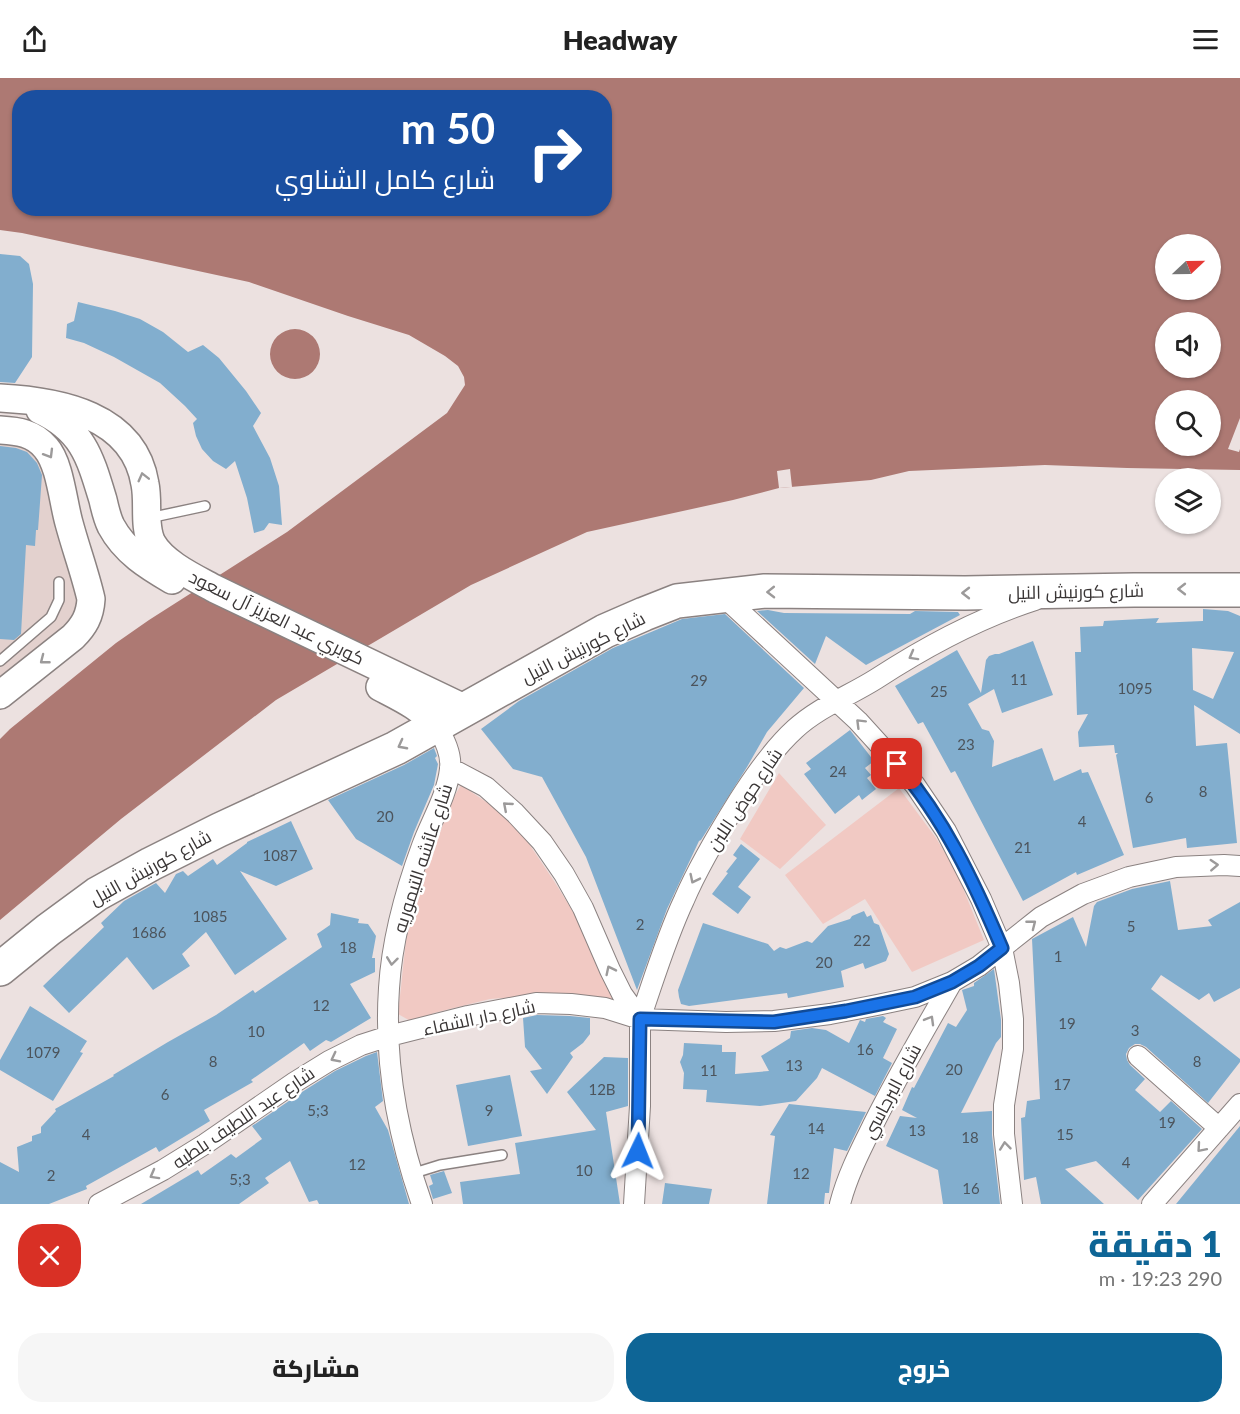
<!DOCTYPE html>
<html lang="ar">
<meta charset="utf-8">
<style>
:root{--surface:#fff;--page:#f6f6f6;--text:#222;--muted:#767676;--accent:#0e6596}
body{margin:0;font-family:Lato,Cairo,sans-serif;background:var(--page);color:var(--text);direction:rtl;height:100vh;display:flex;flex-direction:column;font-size:22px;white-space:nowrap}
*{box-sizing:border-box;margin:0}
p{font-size:20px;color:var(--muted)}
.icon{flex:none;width:33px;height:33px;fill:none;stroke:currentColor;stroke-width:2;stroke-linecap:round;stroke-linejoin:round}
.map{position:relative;height:1126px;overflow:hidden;direction:ltr}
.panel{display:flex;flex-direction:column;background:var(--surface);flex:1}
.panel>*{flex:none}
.guide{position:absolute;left:12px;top:12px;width:600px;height:126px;border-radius:24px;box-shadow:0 2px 4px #0004;direction:rtl;background:#1a4fa0;color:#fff;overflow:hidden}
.needle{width:39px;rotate:68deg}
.buttons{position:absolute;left:1155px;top:156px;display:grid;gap:12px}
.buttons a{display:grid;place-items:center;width:66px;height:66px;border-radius:50%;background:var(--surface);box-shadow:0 2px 4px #0004;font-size:30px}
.pin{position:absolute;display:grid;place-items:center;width:51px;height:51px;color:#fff;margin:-26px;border-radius:12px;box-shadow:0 3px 9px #0006}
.me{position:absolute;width:66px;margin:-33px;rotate:2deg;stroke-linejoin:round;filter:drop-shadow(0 0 4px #0008)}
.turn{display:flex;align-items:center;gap:21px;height:126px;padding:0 18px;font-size:27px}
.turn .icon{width:78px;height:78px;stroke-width:2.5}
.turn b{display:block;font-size:42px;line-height:51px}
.round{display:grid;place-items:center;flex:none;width:63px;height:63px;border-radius:24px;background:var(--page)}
.summary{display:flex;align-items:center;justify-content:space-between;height:102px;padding:0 18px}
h1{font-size:36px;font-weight:800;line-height:45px;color:var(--accent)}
.primary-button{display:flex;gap:12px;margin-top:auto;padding:12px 18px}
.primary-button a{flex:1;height:69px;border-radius:24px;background:var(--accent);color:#fff;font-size:24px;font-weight:800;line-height:69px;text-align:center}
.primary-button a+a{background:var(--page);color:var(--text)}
header{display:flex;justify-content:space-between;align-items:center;height:78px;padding:0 18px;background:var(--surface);font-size:27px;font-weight:800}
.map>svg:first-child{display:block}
.built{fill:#e3d1ce}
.green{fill:#f1c9c3}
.water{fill:#ad7973;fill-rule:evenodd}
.pier{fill:#ece1e0}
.building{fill:#82aece;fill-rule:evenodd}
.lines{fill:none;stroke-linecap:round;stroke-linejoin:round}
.lane-casing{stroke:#8b8281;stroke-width:12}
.street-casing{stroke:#8b8281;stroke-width:22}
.secondary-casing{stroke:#8b8281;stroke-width:30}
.highway-casing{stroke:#8b8281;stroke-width:36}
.lane{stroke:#fff;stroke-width:9}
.street{stroke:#fff;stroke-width:20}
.secondary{stroke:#fff;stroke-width:27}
.highway{stroke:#fff;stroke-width:33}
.oneway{stroke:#9c9a9a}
.route-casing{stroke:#114b97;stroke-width:15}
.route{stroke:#1a73e8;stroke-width:10}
.labels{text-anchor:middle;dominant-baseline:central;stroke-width:5;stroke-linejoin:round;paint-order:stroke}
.number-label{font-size:15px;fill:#4c545c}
.street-label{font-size:18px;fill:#3a3636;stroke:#fff}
</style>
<header><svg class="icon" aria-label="menu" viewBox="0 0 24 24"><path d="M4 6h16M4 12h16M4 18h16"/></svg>Headway<svg class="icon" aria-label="share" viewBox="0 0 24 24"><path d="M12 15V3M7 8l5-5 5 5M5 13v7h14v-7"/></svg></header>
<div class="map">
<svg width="1240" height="1126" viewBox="0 0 1240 1126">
<rect width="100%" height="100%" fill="#ece1e0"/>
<path class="built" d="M0,360l39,10 41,150 -7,24 -73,58z"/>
<path class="green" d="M779,695l47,52 -46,44 -40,-30z
M461,707l43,29 15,15 35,52 23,37 42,86 -92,-8 -37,3 -56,14 -20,10 -16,-9c4,-32 6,-64 11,-96 6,-42 30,-97 52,-133z
M899,710l37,50 20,33 28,69 -72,32 -47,-73 -42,25 -38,-49z"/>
<path class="water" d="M0,0h1240v392l-113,-2 -82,-3 -136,6 -38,9 -92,8 -46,12 -146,32 -116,53 -195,115 -155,119 -121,101v-181l10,-10 106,-86 33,-23 138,-88 160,-119 18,-28 -1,-8 -6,-11 -13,-10 -36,-21 -61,-19 -99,-34 -227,-49 -22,-3zM20,20h584v110h-584zM1166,166h44v46h-44zM1166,244h44v46h-44zM1166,322h44v46h-44z
M270 276a25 25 0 1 1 50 0a25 25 0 1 1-50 0Z"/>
<path class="pier" d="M1240,340v31l-1,3 -11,-3z
M790,391l2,18 -13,1 -2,-17z"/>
<path class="building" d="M0,176l20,2 9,8 4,20 -1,73 -17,26 -15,-1z
M78,224l37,9 25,8 23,13 25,20 15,-7 16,13 27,33 15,22 -8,13 17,32 9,28 3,39 -13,-2 -5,7 -10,3 -7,-35 -12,-37 -9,8 -13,-8 -11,-12 -6,-13 -3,-13 4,-4 -12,-13 -25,-23 -46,-26 -30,-14 -18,-5 1,-14 7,-3z
M0,368l16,2 11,4 10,11 5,12 -4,55h-2l-1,16 -9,-1 -5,89 -7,6 -14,-1z
M1203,531l25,2 12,5v118l-46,-29 2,41 31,-3 10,100 -50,5 -1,-10 -53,10 -17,-93 2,-2h-3l-1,-8 -35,2 -1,-15 10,-18 -11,1 -2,-63h6l-1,-25 23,-1 1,-5 55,-3 -3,5 47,-2zM1192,570l42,4 -21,47 -20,-9z
M768,532l16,3 126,1 5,-3 43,1 2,3 -94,50 -40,-29 -11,28 -58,-53z
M725,536l79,74 -37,44 -20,35 -46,73 -2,1 -32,68 -30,81 -51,-133 -44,-80 -29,-8 -32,-40 38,-28 94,-53 69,-29z
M1033,563l20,54 -51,18 -8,-24 -26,15 14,25 7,2 5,10 -2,26 50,-19 12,33 27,-12 1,4 6,-1 36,83 -47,20 -1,-3 -53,29 -68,-130 -4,2 -28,-51 -5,2 -23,-38 62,-36 24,43 5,-33 3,-4 6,-2h4z
M850,652l24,31 -9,7 6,7 -4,3 9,11 -14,11 -3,-5 -24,19 -31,-40 7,-5 -5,-6z
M434,670l3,8 -2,2 3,6 -4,21 -20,47 -12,34 -46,-27 -28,-39 76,-35z
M291,743l22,48 -37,17 -36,-15 47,68 -52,36 -29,-43 -24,22 8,12 -37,24 -26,-33 -58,56 -26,-27 61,-59 -3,-4 23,-22 32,-18 9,10 11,-19 7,-3 5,5 25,-17 4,6 30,-22v-1z
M741,766l19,15 -22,28 13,10 -13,17 -26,-20 16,-21 -2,-1 11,-14 -4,-3z
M1170,803l8,49 34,-4 -4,-6 32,-18v86l-26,14 -5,-9 -10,7 -38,-25 -10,14 89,70v3l-32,41 -62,-56 -6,-3h-5l-6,4 -3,6 1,6 3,5 15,14 -10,11 25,22 11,-11 31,28 -64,71 -42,-39 -31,8 39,35h-63l-5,-27 -12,3 -3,-62 4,-1 2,-16 13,-2 -8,-160 41,-22 13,30 8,-41 3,-4 35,-13z
M864,833l3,6 4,-2 3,8 5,2 10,29 -3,7 -21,8 -2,-6 -22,8 3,16 -56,11 -1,-5 -98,13 -8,-2 -2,-7 -1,-7 25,-67 65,21 6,7 6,-4 6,2 21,-8 5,2 16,-17 22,-7 2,-3z
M331,835l28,6 -1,4 10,1 8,12 -4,22h3v14l-25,12 21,34 -40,24 -5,-2 -16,11 -6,-8 -53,37 2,2 -49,28 6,11 -51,31 -3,-5 -70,39 1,3 -38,15h-49v-42l19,10 -2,-25 15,-6v-5l9,-3v-6l15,-16 -1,-2 59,-33 -1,-1 55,-33 48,-27 37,-25 2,3 41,-28 26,-18 -5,-13 13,-9z
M994,891l7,51v17l-5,6 -35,70 31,-2v24l8,69h-57l-5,-34 -52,-24 14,-30 17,2 -15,-8 10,-23 2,1 34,-65 8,4 11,-17 -5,-20 12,-4v-3z
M30,928l57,35 -7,11 3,1 -30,48 -53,-31v-10z
M537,937l33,1 20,2v16l-7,9 -13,10 3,4 -26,37 -17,-23 12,-2 -17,-22 -2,-29z
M883,938l3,2 -3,4 14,7 -14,29 9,5 -17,33 -53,-28 -5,10 -21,23 -36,5 -54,-4 1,-12 -24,-1 1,-16 -4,-11 3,-7 1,-12 38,2v7h14l-1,22 34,-3 -8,-15 29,-18 1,-7 21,-3 14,2 23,13 11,-23 5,2 1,-3z
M377,974l6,49 -8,6 13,23 21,74h-90l-2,-4 -8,2 -19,-41 -25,17 4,5 -30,21h-98l57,-34 3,5 30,-21 5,4 26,-19 -10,-13 50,-34 33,-21 31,-15z
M604,979l24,1v48l-22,6 14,92h-157l-3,-22 60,-8 -5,-31 81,-13 -29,-38z
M510,997l12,61 -54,10 -12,-61z
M789,1026l77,8 -19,39 -13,-3 -5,45h-4l-1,11h-57l8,-68 -5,-1z
M1240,1048v78h-64z
M444,1093l8,22 -19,6 -4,-13 4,-2 -3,-9z
M665,1105l47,6 -3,15h-47z"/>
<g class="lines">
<defs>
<path id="lane" d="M149,440l56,-12
M0,583l51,-44 8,-17v-18
M411,1096l29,-9 62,-10"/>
<path id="street" d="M723,518l135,125 39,43 18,21 31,46 35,68 21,49 7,35 4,36v30l-9,56v29l8,70
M450,690l36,19 29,26 27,29 22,32 19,34 27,62 12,24 18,25v87l-6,98
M640,941c14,-40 26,-81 44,-119 15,-35 35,-68 55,-100 16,-25 34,-51 56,-71 24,-22 54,-33 81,-50 49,-32 103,-61 159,-79
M1138,978l81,72
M99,1126l64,-34 42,-26 90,-62 34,-21 32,-16 28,-9 79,-20 68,-13 35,1 34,4 35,11 86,3 48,-1 56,-7 47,-9 38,-8 37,-15 27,-16 62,-49 42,-23 46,-17 47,-10 48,-2 16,1
M422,1126c-24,-68 -38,-143 -33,-216 3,-49 16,-96 33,-142 9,-25 25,-50 28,-77 2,-15 -6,-30 -13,-43
M840,1126c7,-28 21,-55 34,-81 24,-48 51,-94 78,-141
M1152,1126l88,-100"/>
<path id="secondary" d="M0,320c59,3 134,17 145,86 4,19 -2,42 7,59 12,21 43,35 63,46l251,120
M40,332c43,20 50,47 63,90 2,9 4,18 8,26 14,26 37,40 61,54
M0,352c18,1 34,3 46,18 14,16 17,54 23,75 7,26 16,50 22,76 -1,17 -7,27 -18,38l-73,58
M380,609c21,11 41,20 57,39"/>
<path id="highway" d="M0,891l48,-39 49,-36 54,-30 68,-34 177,-82 209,-117 39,-17 33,-13 88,-10 200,2 169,-3h106"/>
</defs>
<use href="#lane" class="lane-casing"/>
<use href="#street" class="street-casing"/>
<use href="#secondary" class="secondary-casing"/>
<use href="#highway" class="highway-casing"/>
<use href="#lane" class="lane"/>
<use href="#street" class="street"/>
<use href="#secondary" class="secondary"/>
<use href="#highway" class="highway"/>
</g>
<defs><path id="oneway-chevron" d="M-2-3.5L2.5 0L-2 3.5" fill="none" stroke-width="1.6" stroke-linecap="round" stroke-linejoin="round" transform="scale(1.5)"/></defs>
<g class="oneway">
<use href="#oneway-chevron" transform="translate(49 376) rotate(59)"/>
<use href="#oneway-chevron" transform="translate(143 399) rotate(-104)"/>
<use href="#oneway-chevron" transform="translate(1182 511) rotate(180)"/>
<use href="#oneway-chevron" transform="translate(771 514) rotate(179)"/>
<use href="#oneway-chevron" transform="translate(966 515) rotate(180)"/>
<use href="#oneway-chevron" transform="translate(913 578) rotate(151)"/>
<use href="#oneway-chevron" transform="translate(44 582) rotate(142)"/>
<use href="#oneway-chevron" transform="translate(860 645) rotate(-135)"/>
<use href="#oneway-chevron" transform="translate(402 667) rotate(152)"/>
<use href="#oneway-chevron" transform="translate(507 728) rotate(-139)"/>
<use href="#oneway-chevron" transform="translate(1214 787) rotate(-3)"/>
<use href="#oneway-chevron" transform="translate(694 801) rotate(116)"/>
<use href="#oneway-chevron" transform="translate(1032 846) rotate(-38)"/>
<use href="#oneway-chevron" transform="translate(392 883) rotate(97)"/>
<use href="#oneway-chevron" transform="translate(610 892) rotate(-116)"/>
<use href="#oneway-chevron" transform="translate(930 942) rotate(-60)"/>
<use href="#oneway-chevron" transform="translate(335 980) rotate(153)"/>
<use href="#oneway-chevron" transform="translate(1005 1068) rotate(-96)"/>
<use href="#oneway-chevron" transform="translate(1201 1070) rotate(131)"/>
<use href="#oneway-chevron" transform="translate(154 1097) rotate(151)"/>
</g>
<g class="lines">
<defs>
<path id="route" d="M638,1073l2,-132 134,3 72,-11 69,-14 37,-15 27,-16 23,-18c-28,-66 -58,-130 -105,-184"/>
</defs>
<use href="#route" class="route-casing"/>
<use href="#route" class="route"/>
</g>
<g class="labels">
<g class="number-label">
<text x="1019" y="601">11</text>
<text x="699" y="602">29</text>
<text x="1135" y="610">1095</text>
<text x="939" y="613">25</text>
<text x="966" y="666">23</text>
<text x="838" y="693">24</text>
<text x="1203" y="713">8</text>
<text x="1149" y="719">6</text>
<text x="385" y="738">20</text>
<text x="1082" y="743">4</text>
<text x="1023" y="769">21</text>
<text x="280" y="777">1087</text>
<text x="210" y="838">1085</text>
<text x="640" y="846">2</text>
<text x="1131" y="848">5</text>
<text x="149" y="854">1686</text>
<text x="862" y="862">22</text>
<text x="348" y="869">18</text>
<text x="1058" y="878">1</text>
<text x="824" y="884">20</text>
<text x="321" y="927">12</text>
<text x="1067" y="945">19</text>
<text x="1135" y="952">3</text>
<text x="256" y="953">10</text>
<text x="865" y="971">16</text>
<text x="43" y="974">1079</text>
<text x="213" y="983">8</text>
<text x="1197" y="983">8</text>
<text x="794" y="987">13</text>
<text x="954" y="991">20</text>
<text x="709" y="992">11</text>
<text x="1062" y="1006">17</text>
<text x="602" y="1011">12B</text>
<text x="165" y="1016">6</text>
<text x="318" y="1032">5;3</text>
<text x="489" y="1032">9</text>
<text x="1167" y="1044">19</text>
<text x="816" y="1050">14</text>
<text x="917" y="1052">13</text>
<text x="86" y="1056">4</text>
<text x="1065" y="1056">15</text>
<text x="970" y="1059">18</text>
<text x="1126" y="1084">4</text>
<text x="357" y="1086">12</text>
<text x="584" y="1092">10</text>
<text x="801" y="1095">12</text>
<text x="51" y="1097">2</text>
<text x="240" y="1101">5;3</text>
<text x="971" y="1110">16</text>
</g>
<g class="street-label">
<text transform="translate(1076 513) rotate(-1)">شارع كورنيش النيل</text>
<text transform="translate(277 539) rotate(26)">كوبري عبد العزيز آل سعود</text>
<text transform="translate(583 569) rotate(-27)">شارع كورنيش النيل</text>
<text transform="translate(744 721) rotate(-56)">شارع حوض اللبن</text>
<text transform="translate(422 780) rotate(-72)">شارع عائشه التيموريه</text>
<text transform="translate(150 789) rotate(-29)">شارع كورنيش النيل</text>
<text transform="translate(479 939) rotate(-12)">شارع دار الشفاء</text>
<text transform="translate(891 1013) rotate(-62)">شارع البرجاسي</text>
<text transform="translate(243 1039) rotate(-34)">شارع عبد اللطيف بلطيه</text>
</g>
</g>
</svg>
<div class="buttons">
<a><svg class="needle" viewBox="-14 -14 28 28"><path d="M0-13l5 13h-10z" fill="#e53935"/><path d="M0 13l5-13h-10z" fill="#767676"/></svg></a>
<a><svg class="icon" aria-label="sound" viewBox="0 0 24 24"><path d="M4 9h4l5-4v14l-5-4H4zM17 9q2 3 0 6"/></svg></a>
<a><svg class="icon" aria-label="search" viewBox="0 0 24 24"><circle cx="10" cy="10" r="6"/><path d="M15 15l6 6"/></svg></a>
<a><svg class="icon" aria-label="layers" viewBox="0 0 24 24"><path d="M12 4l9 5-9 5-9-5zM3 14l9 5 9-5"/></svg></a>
</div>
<div class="pin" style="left:897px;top:686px;background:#d93025"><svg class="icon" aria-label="arrive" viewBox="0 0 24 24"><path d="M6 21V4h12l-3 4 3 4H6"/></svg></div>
<svg class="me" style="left:638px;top:1073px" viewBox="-20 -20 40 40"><path d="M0-17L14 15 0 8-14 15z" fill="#1a73e8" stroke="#fff" stroke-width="4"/></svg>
<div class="guide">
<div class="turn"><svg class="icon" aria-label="right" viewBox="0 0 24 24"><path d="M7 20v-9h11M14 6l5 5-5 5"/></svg><div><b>50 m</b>شارع كامل الشناوي</div></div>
</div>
</div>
<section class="panel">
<div class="summary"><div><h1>1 دقيقة</h1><p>290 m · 19:23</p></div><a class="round" style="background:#d93025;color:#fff"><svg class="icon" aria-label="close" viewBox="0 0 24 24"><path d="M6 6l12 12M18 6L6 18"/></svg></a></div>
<div class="primary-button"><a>خروج</a><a>مشاركة</a></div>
</section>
